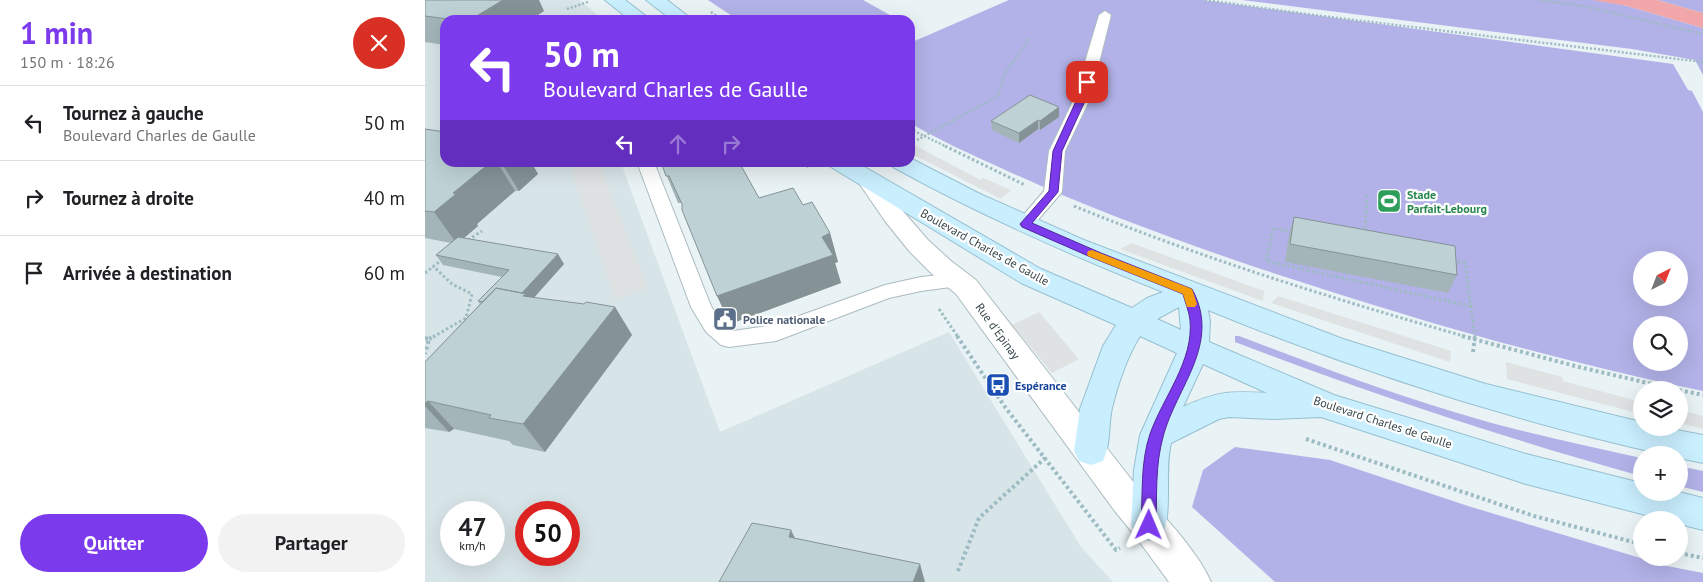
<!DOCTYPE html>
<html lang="fr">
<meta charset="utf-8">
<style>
:root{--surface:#fff;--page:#f2f2f2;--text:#202124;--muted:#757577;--line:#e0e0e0;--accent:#7c3aed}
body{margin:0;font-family:"PT Sans",sans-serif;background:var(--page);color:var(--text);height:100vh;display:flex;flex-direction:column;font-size:19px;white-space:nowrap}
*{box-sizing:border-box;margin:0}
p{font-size:16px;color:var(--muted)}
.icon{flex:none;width:28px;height:28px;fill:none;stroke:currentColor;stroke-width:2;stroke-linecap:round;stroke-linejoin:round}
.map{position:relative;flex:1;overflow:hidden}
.side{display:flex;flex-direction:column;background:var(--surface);width:425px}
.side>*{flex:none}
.hud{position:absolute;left:15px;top:15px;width:475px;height:152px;border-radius:15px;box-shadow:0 5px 20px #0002;background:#7c3aed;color:#fff;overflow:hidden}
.needle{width:32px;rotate:42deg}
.buttons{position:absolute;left:1208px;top:251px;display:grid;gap:10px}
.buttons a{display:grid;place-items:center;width:55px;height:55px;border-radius:50%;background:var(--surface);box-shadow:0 5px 20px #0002;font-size:25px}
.speed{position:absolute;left:15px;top:501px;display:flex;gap:10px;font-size:25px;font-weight:700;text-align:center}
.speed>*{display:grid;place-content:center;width:65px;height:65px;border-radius:50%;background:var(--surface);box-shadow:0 5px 20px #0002;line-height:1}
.speed small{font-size:12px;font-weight:400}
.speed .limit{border:8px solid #d22;background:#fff;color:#111}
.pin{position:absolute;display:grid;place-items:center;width:42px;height:42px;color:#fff;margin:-21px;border-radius:10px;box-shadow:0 2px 8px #0006}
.me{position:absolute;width:55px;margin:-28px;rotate:1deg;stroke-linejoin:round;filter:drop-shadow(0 0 4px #0008)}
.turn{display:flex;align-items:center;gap:18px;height:105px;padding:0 20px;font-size:22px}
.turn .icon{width:65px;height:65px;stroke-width:2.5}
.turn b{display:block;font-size:35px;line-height:42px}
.lanes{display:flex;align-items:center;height:48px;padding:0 20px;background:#0003;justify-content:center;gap:25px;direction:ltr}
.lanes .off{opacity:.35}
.round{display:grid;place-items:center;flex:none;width:52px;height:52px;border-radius:26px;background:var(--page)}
.overview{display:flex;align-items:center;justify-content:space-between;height:85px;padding:0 20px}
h1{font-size:30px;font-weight:700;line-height:38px;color:var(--accent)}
.primary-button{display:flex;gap:10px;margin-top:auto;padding:10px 20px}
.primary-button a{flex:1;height:58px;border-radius:30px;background:var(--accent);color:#fff;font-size:20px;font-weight:700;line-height:58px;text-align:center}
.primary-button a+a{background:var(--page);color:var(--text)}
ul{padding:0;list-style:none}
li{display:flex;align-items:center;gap:15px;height:75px;padding:0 20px;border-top:1px solid var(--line)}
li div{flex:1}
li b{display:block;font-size:19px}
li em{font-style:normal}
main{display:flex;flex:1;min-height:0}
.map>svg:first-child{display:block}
.residential{fill:#d7e4e8;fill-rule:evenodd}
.green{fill:#b2b2e8;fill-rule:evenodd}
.parking{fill:#dee2e3}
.water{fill:#f1a6a9}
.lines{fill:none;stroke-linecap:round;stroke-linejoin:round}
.lane-casing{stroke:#abbcc0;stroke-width:2}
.street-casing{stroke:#abbcc0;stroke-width:2}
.secondary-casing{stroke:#96c0d1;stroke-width:2}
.path-far2{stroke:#9dbbc2;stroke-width:2.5;stroke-dasharray:2 2;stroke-linecap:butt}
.path-far1{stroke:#9dbbc2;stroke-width:3;stroke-dasharray:2.5 2.5;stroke-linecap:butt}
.path{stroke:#9dbbc2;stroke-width:4;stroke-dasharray:3 3;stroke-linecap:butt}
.lane{fill:#fff;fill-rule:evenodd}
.street{fill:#fff;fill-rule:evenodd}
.secondary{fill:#c9eefe;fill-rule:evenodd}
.wall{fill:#a3b5b8}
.shaded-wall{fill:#859396}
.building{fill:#bed2d6;stroke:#859396}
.route{fill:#7c3aed;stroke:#51269a}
.slow{fill:#f59e0b}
.labels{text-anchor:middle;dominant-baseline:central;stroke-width:4.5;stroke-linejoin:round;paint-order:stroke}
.leisure-label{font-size:12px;font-weight:bold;fill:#27864d;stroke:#fff;text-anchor:start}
.street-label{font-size:12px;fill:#374648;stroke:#fff}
.service-label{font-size:12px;font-weight:bold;fill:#4e5e75;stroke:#fff;text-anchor:start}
.transit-label{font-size:12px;font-weight:bold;fill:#164399;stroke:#fff;text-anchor:start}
</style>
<main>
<section class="side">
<div class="overview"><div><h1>1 min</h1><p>150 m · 18:26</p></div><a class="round" style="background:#d93025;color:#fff"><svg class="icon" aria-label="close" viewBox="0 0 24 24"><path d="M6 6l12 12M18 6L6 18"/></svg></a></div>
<ul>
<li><svg class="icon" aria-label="left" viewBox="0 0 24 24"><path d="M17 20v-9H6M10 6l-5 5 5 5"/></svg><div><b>Tournez à gauche</b><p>Boulevard Charles de Gaulle</p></div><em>50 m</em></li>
<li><svg class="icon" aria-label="right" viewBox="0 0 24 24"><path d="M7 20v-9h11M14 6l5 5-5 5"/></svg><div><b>Tournez à droite</b></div><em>40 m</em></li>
<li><svg class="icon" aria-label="arrive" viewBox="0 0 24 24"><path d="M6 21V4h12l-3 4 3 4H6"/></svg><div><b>Arrivée à destination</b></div><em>60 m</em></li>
</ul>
<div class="primary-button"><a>Quitter</a><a>Partager</a></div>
</section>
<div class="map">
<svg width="1278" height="582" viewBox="0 0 1278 582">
<rect width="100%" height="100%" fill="#e9f2f4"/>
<path class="residential" d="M0,0h154l25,20h-159v142l176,1 99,269 229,-100 132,215 32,35h-688zM26,512h43v43h-43zM101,512h43v43h-43z"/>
<path class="green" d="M283,0h155l36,20h-161z
M584,0h194l470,64 15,26 4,1 11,21v279c-153,-31 -303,-76 -451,-125 -85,-29 -169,-60 -251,-98 -31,-14 -62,-28 -91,-45v-80zM1216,260h38v38h-38zM1216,325h38v37h-38z
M817,0h355l30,6 76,22v47l-8,-15 -63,-11z
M1232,0h46v13z
M810,336h4c71,27 142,54 215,76 61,19 125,32 187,46v18c-137,-38 -272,-83 -406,-134z
M810,447l95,13 138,46 199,60 36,7v9h-428l-83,-75 11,-37z
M1254,466l24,5v21l-24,-6z"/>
<path class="parking" d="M485,143l67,35 3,2 3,-2 28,12 -10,9 -91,-46z
M164,162l10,1 49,125 -33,12 -45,-132z
M706,243l133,48 -1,10 -143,-52z
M853,296l173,55 -1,11 -179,-59z
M614,312l40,47 -27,14 -40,-48z
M1081,362l56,15 1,4 78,21v12l-134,-35z
M1254,410l24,6v13l-24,-6z"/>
<path class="water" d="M1168,0h64l46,13v15l-76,-22z"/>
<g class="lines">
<defs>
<path id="lane" d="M680,11l6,4 -21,84 -25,52 -3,41 -31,36 -6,2 -6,-2 -3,-4 3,-4 25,-29 5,-40 25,-52 25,-84z
M212,162h17l57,144 9,16 13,9 41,-6 111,-40 36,-8 38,-4 7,2 3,5 -3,5 -45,6 -32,7 -113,43 -47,6 -8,-2 -15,-13 -15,-25z"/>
<path id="street" d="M446,176l8,2 23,32 26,30 23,21 25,19 162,208c24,26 59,62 73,94h-42l-33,-45 -22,-27 -158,-216 -24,-20 -22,-22 -25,-31 -26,-38 4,-5z"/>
<path id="secondary" d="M180,0h20l26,20h-21z
M221,0h21l26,20h-21z
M485,158l68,35 106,47 259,99 143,45 155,38v6h25l37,7v28l-24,-5v-3h-13c-157,-35 -309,-84 -458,-145l2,11 -1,21 125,53 192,59 115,29v9h38l24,6v32l-24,-6v-4h-14l-139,-36 -205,-67 -47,2 -45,-2 -10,2 -48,24c-7,29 2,68 -9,94l-13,4 -13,-4 -5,-12 3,-55 6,-35 37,-82 -37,-17c-13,21 -22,48 -28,72 -4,18 -1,36 -9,53l-12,4 -12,-4 -5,-10 6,-42 23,-63 13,-21 -95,-42 -190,-116 -3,-5h28l185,107 91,39 15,-10 16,-6c-93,-37 -183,-77 -270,-125l-3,-5h20zM754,307l2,23 -24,-11zM778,364l64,29c-37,-2 -49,-2 -84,14z"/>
</defs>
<use href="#lane" class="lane-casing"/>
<use href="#street" class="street-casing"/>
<use href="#secondary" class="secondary-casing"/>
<path class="path-far2" d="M780,0l116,16 382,46
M1114,0l44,6 120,28
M142,9l21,-7
M286,12l12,8
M485,129l37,18
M492,140l81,-44 7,-23 25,-35"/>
<path class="path-far1" d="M520,146l80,39
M378,162l7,6
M649,206c127,52 260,93 393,131
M867,232l-19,-4 -7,33 204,45
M940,233l2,-39
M43,240l14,-9
M1028,261l12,2 10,74
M0,273l18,-14
M514,309l19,28
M8,337l33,-19 6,-24 -20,-10 -19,-18"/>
<path class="path" d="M532,336l48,71 111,143 4,-2
M1037,336l117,31 99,23
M0,338l4,1 -4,15
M4,339l6,-3
M1048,352l2,-16
M1254,390l24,5
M881,439l228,77 107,28
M1254,553l24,5
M533,571l21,-53 66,-60"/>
<use href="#lane" class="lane"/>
<use href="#street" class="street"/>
<use href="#secondary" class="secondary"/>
</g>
<path class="wall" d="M0,0l119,11 -14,9h-85v25l-20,-3z
M634,117l-19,13 -2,-1 -19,14 -27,-13 -1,-9z
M0,129l20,33h86l7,12 -19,17h-4l-38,33 1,2 -14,12 100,26 -31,34 51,6 31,3 17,28 -87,117 -32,-7 -4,-4 -55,-12 -5,3 -24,-4v-66l55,-58 -2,-3 24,-24 -59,-12 -7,-10 15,-12 -26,-5z
M236,162l98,36 44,7 27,28 8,29 -3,1 6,20 -111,41 -48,-120 -1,-1h-3z
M869,217l163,58 -9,18 -163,-31 4,-27z"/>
<path class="shaded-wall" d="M78,0h36l5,11 -14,9h-60z
M634,107v10l-19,13v-9z
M613,120v9l-19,14v-10z
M66,162h6l18,29 -38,33 1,2 -21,18 -23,-32 19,-19z
M76,162h30l7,12 -19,17z
M405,233l8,29 -3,1 6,20 -111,41 -13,-28 105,-59z
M133,254l6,10 -33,37 -22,5z
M190,307l17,28 -87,117 -22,-28z
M3,401l26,28 -5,3 -24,-26v-3z
M366,530l14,29 -16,-22z
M495,564l5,18h-12z"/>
<path class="building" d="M0,0h78l-33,20h-13l-32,-4z
M605,95l29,12 -19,14 -2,-1 -19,13 -28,-12z
M0,129l20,3v30h46l-38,31 3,1 -22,18 -9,-1z
M236,162h78l20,36 34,-10 10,17 9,-3 18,31 -8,4 11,18 -116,41 -35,-86v-6l-13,-28h-3z
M869,217l161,29 2,29 -167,-31z
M33,237l100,17 -36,39 -26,-5 -13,14 -5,-1 31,-31 -73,-15z
M71,288l30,6 -3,2 61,8 2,-2 29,5 -92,117 -34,-6 2,-3 -63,-14 -3,2v-41z
M327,523l39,7 -2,7 131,27 -7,18h-194z"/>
<path class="route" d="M659,80l7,2 -5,17 -24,52 -4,41 -26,31 69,30 91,36c30,55 -16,98 -29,148 -8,29 -6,59 -7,88l-2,5 -5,2 -5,-2 -3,-5c2,-29 -1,-62 9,-91 13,-37 44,-73 40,-114 -1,-9 -5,-18 -7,-26l-90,-36 -71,-31 -2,-3 29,-33 4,-40 24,-52z"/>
<path class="slow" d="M667,250l100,39 5,15 -2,3h-8l-4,-13 -95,-38 -1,-2 1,-3z"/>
<defs>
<symbol id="stadium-square" viewBox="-11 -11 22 22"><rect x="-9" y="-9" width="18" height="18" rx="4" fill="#2e9e5b" stroke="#fff"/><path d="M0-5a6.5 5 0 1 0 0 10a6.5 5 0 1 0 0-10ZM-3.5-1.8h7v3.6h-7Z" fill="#fff"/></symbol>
<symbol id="civic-square" viewBox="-11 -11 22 22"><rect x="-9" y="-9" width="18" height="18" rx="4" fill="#5c6f8a" stroke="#fff"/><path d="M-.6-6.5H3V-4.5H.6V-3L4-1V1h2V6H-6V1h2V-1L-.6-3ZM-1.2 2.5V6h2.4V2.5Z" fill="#fff"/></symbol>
<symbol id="bus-square" viewBox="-11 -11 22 22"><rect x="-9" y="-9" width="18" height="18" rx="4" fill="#1a4fb4" stroke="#fff"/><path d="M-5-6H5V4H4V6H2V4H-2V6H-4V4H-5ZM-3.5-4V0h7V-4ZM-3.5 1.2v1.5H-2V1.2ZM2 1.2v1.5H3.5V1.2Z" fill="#fff"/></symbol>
</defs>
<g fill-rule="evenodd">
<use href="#stadium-square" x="950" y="187" width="28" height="28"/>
<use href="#civic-square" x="286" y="305" width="28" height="28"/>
<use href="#bus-square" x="559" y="371" width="28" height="28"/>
</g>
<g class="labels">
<g class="leisure-label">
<text x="982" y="194">Stade<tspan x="982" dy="14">Parfait-Lebourg</tspan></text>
</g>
<g class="street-label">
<text transform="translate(560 247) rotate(29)">Boulevard Charles de Gaulle</text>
<text transform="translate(573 331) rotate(54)">Rue d'Epinay</text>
<text transform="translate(958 422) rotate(18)">Boulevard Charles de Gaulle</text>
</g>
<g class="service-label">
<text x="318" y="319">Police nationale</text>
</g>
<g class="transit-label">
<text x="590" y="385">Espérance</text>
</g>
</g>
</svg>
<div class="buttons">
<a><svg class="needle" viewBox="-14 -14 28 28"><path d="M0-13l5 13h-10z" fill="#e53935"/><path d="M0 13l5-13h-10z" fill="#757577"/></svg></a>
<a><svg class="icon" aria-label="search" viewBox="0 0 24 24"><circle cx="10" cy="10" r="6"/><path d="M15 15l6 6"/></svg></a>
<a><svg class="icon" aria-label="layers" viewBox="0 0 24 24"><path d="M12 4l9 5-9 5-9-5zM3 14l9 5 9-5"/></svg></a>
<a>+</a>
<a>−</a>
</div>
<div class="speed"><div>47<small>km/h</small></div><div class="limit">50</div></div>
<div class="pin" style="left:662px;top:82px;background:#d93025"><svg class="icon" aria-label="arrive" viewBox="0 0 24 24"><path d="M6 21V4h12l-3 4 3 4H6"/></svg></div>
<svg class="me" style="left:724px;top:525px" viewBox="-20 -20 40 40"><path d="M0-17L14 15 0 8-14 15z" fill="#7c3aed" stroke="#fff" stroke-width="4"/></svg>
<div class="hud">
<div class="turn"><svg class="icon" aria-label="left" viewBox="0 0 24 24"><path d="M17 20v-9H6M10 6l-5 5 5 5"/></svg><div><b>50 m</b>Boulevard Charles de Gaulle</div></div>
<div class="lanes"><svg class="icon" aria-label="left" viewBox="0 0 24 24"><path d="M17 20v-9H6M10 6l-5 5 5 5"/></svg><svg class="icon off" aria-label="ahead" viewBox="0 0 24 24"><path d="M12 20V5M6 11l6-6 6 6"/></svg><svg class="icon off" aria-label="right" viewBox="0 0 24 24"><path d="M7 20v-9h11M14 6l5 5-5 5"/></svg></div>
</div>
</div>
</main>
